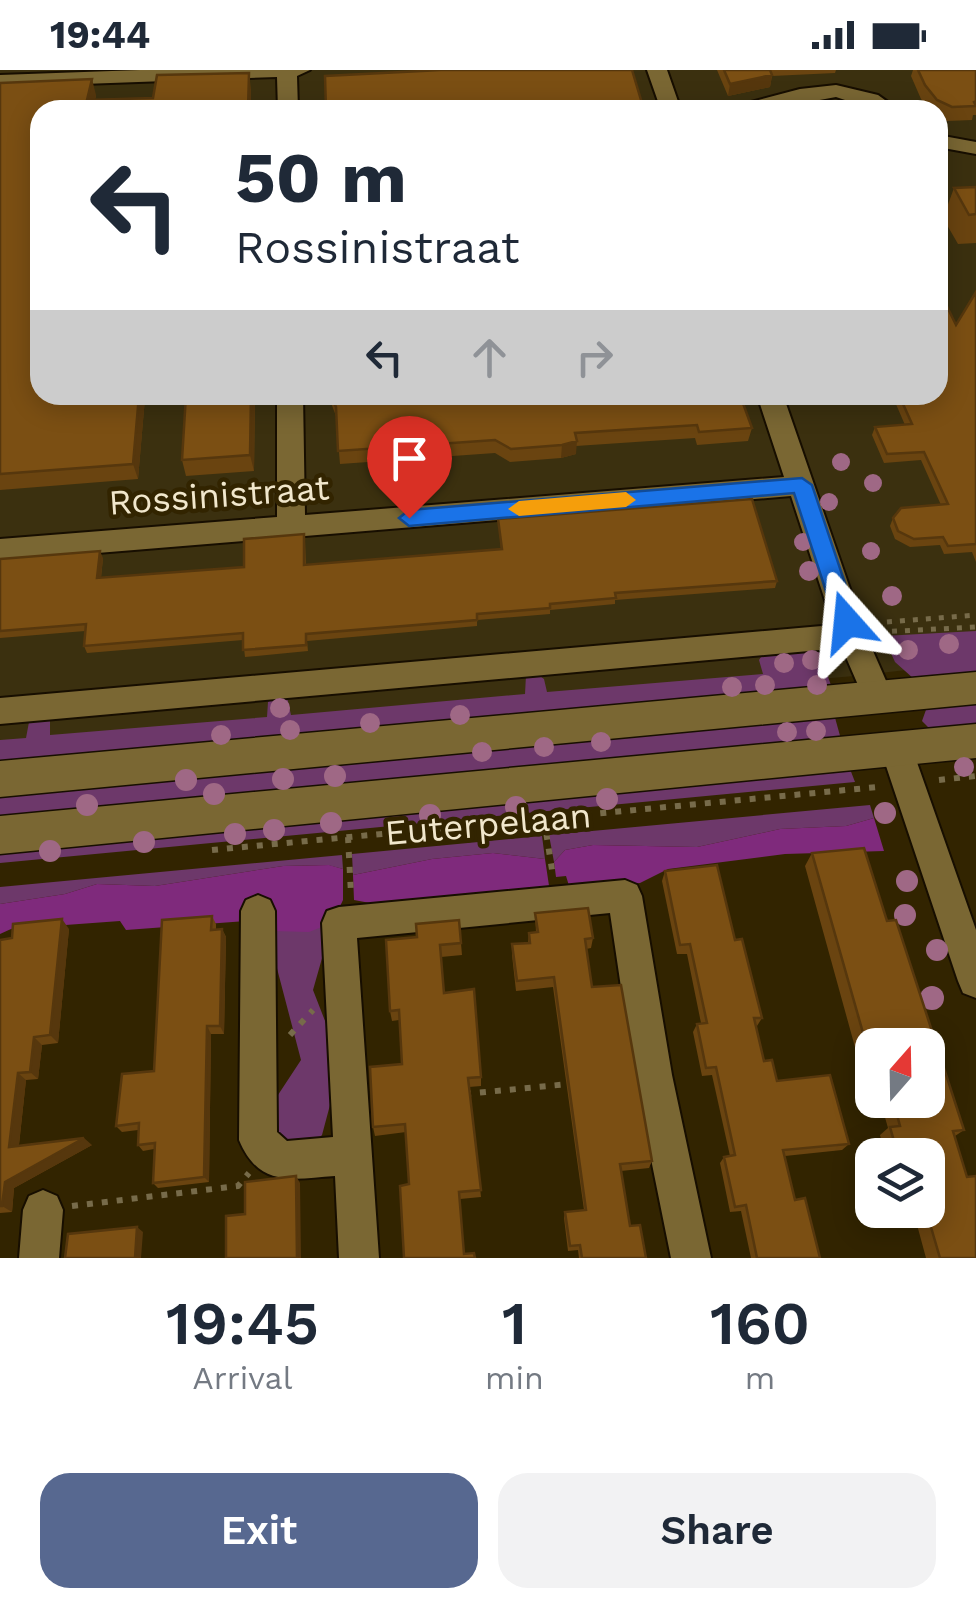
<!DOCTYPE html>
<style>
:root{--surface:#fff;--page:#f2f2f3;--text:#1f2937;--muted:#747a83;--accent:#576890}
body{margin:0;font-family:"Work Sans",sans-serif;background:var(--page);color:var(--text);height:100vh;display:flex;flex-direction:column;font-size:38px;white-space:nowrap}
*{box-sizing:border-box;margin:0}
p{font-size:32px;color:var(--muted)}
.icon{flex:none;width:55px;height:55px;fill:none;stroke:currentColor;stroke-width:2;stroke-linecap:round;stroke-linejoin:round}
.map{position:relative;height:1188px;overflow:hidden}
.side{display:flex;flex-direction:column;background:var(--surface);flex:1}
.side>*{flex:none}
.guide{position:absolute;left:30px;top:30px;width:918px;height:305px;border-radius:30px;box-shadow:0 5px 25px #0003;background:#fff;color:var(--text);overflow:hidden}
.needle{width:65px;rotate:20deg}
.fabs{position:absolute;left:855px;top:958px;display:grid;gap:20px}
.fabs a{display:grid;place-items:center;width:90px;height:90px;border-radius:20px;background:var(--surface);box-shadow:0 5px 25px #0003;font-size:50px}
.pin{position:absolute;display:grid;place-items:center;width:85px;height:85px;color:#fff;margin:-102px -42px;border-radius:50% 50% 50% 0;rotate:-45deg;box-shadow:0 0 10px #0007}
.pin .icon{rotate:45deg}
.me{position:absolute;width:110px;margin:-55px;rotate:342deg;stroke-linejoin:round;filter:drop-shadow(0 0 8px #0008)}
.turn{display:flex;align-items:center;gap:35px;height:210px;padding:0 40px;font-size:45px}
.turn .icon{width:130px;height:130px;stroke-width:2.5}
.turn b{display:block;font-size:70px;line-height:85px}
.lanes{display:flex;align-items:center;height:95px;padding:0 40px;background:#0003;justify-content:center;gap:50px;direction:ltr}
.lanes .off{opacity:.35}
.eta{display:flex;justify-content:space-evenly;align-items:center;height:170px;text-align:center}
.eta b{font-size:60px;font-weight:600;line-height:70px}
.button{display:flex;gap:20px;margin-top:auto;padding:20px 40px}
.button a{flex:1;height:115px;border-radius:30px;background:var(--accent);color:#fff;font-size:40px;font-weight:600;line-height:115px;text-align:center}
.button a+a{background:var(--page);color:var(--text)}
.status{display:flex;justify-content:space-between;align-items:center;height:70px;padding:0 50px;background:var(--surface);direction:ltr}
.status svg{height:28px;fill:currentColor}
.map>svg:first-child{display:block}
.built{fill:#3b300f;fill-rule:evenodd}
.green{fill:#6d386a}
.forest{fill:#7f2a7c}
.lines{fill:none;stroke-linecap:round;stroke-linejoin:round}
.minor-casing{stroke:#170e00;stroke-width:4}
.tertiary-casing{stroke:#170e00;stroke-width:3}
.path-far1{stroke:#776b4a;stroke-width:5;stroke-dasharray:5 8;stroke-linecap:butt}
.path{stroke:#776b4a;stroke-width:6;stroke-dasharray:6 9;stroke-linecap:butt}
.minor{fill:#7a6733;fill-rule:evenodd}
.tertiary{fill:#7a6733;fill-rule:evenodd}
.tree{fill:#9f6885}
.wall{fill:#6a4410}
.shaded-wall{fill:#56370d}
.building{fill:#7b4f13;stroke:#56370d;stroke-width:2.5}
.route{fill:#1a73e8;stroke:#114b97;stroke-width:2.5}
.slow{fill:#f59e0b}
.labels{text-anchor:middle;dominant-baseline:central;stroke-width:9;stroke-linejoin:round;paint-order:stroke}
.street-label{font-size:35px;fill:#f1e7cc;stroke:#322400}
</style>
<div class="status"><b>19:44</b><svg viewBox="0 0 49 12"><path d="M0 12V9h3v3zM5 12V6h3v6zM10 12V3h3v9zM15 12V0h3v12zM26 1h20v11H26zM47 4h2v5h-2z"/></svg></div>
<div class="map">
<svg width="976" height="1188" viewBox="0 0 976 1188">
<rect width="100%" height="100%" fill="#322400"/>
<path class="built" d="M0,0h976v592l-122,14 -854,75zM40,40h898v285h-898z"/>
<path class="green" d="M976,561v47l-62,1 -19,-17 -12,-26z
M818,579l14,39 -832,78v-26l26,-2 3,-16 8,-5 13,4v14l217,-18 1,-15 7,-6 12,1 4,18 234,-21 1,-19 11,-1 7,5 3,13 216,-18 -4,-14 4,-6z
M976,631v29l-43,2 -11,-11 5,-14z
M834,644l8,29 -842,77v-30z
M850,699l5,13 -855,81v-18z
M870,735l4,13 -28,8 -66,3 -83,18 -104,-2 -28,5 -11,12 -5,-27z
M542,766l3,23 -52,-6 -61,6 -79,16 -1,-21z
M342,785l1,14 -15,-4 -45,1 -128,20 -58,-2 -32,10 -65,10v-17z
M332,853l-19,67 14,36 7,64 -12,45 -7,7 -23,4 -18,-12 2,-36 25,-38 -27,-103 -2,-26z"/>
<path class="forest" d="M874,748l10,33 -99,3 -117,15 -28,14 -70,6 -4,-13 -10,1 -2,-15 11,-12 28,-5 104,2 83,-18 66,-3z
M493,783l52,6 6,40 -173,10 -8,-6 -16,-3 -1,-25 79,-16z
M329,795l14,4v31l-11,23 -23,9 -37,-1 4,-14 -6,-13 -24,17 -120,9 -6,-9 -109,8 -11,5v-30l65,-10 32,-10 58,2 128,-20z"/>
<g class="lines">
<defs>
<path id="minor" d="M140,0h170l-13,6 1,34h-20l-1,-33 -277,10v-12z
M647,0h20l14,40h-20z
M836,15l42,10 21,15h-24l-39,-13 -71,13h-32l3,-4 64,-17z
M938,65l38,7v12l-38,-7z
M277,325h26l2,120 479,-38 -27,-82h26l83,240 28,64 -4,9 -11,4 -11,-4 -26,-60 -842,76v-26l833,-73 -42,-129 -791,65v-22l277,-22z
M897,667l11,4 5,10 63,179v68l-13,-5 -5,-12 -77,-230 5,-10z
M625,810l12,5 5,11 30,179 39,183h-40l-37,-183 -24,-162 -253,25 22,320h-40l-4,-82c-43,3 -76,12 -96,-36l2,-229 5,-11 12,-5 12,5 5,11 2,221 10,9 46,-4 -11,-214 5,-12 12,-4z
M43,1120l14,6 6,14 -4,48h-40l4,-48 6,-14z"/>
<path id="tertiary" d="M976,602v32l-976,93v-36z
M976,654v34l-976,96v-38z"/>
</defs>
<use href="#minor" class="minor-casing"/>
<use href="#tertiary" class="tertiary-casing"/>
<path class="path-far1" d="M874,553l102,-8
M879,562l97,-5"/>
<path class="path" d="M939,710l37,-4
M544,749l9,57
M348,767l3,57
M212,780l666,-63
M290,965l23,-25
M465,1024l104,-10
M72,1136l166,-20 11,-13"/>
<use href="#minor" class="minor"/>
<use href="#tertiary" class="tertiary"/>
</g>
<g class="tree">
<circle cx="841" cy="392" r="9"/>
<circle cx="873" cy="413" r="9"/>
<circle cx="829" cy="432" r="9"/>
<circle cx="803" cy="472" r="9"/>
<circle cx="871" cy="481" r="9"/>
<circle cx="809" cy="501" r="10"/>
<circle cx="892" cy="526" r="10"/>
<circle cx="949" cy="574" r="10"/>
<circle cx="908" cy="580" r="10"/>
<circle cx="812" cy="590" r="10"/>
<circle cx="784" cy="593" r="10"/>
<circle cx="765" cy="615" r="10"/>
<circle cx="817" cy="615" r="10"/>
<circle cx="732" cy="617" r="10"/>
<circle cx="280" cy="638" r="10"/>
<circle cx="460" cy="645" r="10"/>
<circle cx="370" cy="653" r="10"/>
<circle cx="290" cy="660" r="10"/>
<circle cx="816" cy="661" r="10"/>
<circle cx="787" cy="662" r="10"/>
<circle cx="221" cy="665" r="10"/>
<circle cx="601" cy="672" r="10"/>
<circle cx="544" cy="677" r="10"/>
<circle cx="482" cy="682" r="10"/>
<circle cx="964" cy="697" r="10"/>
<circle cx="335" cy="706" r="11"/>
<circle cx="283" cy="709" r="11"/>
<circle cx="186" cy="710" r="11"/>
<circle cx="214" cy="724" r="11"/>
<circle cx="607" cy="729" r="11"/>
<circle cx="87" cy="735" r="11"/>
<circle cx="516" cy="737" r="11"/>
<circle cx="885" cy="743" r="11"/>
<circle cx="430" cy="745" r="11"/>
<circle cx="331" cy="753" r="11"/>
<circle cx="274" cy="760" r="11"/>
<circle cx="235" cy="764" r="11"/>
<circle cx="144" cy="772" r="11"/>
<circle cx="50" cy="781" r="11"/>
<circle cx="907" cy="811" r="11"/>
<circle cx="905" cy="845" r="11"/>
<circle cx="937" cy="880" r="11"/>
<circle cx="932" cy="928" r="12"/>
</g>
<path class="wall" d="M717,0h119l-1,3 -63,3 -2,11 -42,9z
M913,0h63v45h-3l-1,5 -25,1 -9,-5v-6h-8l-9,-11 -10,-23z
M0,13l96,12 -1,5 58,-2 98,-9v21h-211v285h215l-1,76 -68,5 -4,-16 4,-65 -41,3 -7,81 -138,11z
M976,117v56l-18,1 -15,-26 11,-30z
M976,222v270l-4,-10 -28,2 -4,-9 -30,2 -15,-8 -5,-13 3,-8 48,-13 -20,-45 -37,3 -12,-28 3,-8 30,-2 -13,-30h46l18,-70z
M328,325h412l12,33 -4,13 -51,4 -2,-7 -119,8v8l-15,4 -51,4 -15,-9 -155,11 -4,-48z
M498,449l279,62 -2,7 -160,12v4l-65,6v4l-73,6v6l-170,15 1,10 -63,6 -2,-17 -156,13 -3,-7 1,-15 -85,7v-79l103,-1 -2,20 143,-11 61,-26 1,24 195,-15z
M812,783l75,68 77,209 -9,6 12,41 9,81h-50l-13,-48h15v-55h-43l-5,-20 8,-7 -8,-28h48v-55h-56v27l-4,-15 -10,1 -53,-192z
M665,801l70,69 27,78 -5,8h-1l8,35 13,20 72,63 -7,6 -57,6 10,44 25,58h-69l-10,-47 -11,1 -10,-49 4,-6 6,-1 -18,-81 -10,1 -9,-44 4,-8 4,-1 -14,-69h-10l-15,-73z
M535,843l58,25 -2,10 -5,1 6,38 60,174 -3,7 -28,3 9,55 16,32h-67l-1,-8 -10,1 -4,-33 1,-6 19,-2 -31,-223 -37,4 -4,-36v-11l16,-1 1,-10 7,-1z
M212,846l4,8v6l6,-1 4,8 -2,97h-13l-2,148 -51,6 -5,-5 1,-34 -11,2 -5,-6v-15l-16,2 -6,-6 38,-55z
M459,850l3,35 -21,2 3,36 37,84v9l-12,1 12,110 -21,2 -56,59 5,-74 -3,-52 -31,4 -2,-9 29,-63 -3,-44 -7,1 -2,-10z
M69,859l-11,114 -16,2 -4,34 -12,1 -7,65h73l-78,43 -2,24 -12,1v-273z"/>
<path class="shaded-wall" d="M249,3l2,16v21h-3z
M772,5l-2,12 -42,9 2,-12z
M92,9l4,16 -3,15 -6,-10z
M139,325h5l1,3 -7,81 -5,-15z
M251,325h4l-1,76 -4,-16z
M577,371l-1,13 -15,4 1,-13z
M100,481l3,7 -3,27 -3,-7z
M62,849l7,10 -11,114 -8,-8z
M222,859l4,8 -2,97 -4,-8z
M207,956l4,8 -2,148 -5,-5z
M34,967l8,8 -4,34 -8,-7z
M18,1003l8,7 -8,73 -9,-6z
M84,1068l8,7 -78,43 -2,24 -10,-6 3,-24z
M296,1106l4,7 1,75h-4z
M137,1157l6,5 -2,26h-6z"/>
<path class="building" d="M441,0h191l12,40h-318l-1,-34z
M724,0h46l2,5 -42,9z
M918,0h58v31l-2,1 2,4 -24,1 -15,-7 -12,-15z
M249,3l-1,37h-208v285h99l-6,69 -133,10v-391l92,-4 -5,21 66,-2 4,-23z
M878,33l4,7h-66l-1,-4z
M976,117v27l-7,1 -15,-27z
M938,218l18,37 20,-33v252l-28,2 -5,-9 -29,2 -16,-8 -5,-13 8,-10 47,-4 -24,-52 -37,2 -12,-27 37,-3 -13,-29h39z
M186,325h65l-1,60 -68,5z
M331,325h409l12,33 -53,4 -2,-7 -122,8 2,8 -15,4 -51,4 -16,-9 -157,11 -2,-44z
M752,429l25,82 -162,12 1,5 -66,6v4l-73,6v6l-171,14v11l-63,5v-17l-159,13 2,-22 -86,7v-72l100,-8 -3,27 147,-11v-28l60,-5v31l198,-16 -4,-30z
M864,778l23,73 9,-1 68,210 -11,1 14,46 9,-1v82h-36l-14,-48h2v-55h-30l-8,-28 10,-1 -7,-26h35v-55h-56v2h-5l-55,-194z
M717,795l18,75 7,-1 20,79h-8l10,43 8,-1 5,21 53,-6 19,69 -66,6 12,50 10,-2 15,60h-63l-11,-53 -11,2 -11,-50 11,-2 -19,-88 -10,1 -9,-44 10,-1 -17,-79 -10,1 -15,-74z
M588,838l5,30 -8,1 7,48 29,-2 31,176 -32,3 10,62 10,-1 6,33h-64l-2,-13 -10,1 -5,-34 21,-2 -32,-233 -37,4 -5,-37 18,-1 -1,-10 9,-1 -3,-19z
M212,846l-1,14 11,-1 -2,97h-13l-3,151 -51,6 2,-40 -17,2 1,-22 -23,3 6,-52 32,-3 8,-151z
M62,849l-12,116 -16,2 -4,35 -12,1 -9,74 75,-9 -79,44 -3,24h-2v-266l12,-2 1,-14z
M459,850l2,23 -21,2 4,48 30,-4 7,88 -13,1 13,112 -22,2 5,62 10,-1 1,5h-71l-4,-72 9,-2 -4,-60 -32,3 -3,-60 32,-3 -3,-54 -9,1 -4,-71 31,-3 -1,-13z
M296,1106l1,82h-71v-42l19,-2v-32z
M137,1157l-2,31h-70l3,-24z"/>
<path class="route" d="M802,408l10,7 46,137 -11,9 -11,-9 -42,-129 -385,33 -10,-8 10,-8z"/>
<path class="slow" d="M626,422l10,8 -10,7 -107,9 -11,-7 11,-8z"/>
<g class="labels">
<g class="street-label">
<text transform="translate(219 425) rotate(-4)">Rossinistraat</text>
<text transform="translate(488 754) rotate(-5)">Euterpelaan</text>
</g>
</g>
</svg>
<div class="fabs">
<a><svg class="needle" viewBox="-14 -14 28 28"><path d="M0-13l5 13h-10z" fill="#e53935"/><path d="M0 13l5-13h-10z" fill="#747a83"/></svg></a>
<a><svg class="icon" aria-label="layers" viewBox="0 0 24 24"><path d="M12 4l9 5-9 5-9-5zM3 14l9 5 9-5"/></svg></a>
</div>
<div class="pin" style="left:409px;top:448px;background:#d93025"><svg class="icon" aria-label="arrive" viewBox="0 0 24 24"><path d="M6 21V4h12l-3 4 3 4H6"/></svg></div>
<svg class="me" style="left:847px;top:552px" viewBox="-20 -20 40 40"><path d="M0-17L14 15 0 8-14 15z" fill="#1a73e8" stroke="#fff" stroke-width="4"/></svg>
<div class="guide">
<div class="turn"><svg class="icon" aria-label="left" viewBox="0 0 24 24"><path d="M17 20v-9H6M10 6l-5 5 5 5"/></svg><div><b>50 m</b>Rossinistraat</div></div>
<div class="lanes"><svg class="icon" aria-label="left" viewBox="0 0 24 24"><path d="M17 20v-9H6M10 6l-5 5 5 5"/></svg><svg class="icon off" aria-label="ahead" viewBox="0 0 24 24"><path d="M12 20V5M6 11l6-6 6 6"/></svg><svg class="icon off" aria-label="right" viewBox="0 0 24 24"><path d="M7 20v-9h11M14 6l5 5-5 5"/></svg></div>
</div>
</div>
<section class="side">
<div class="eta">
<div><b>19:45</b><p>Arrival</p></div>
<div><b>1</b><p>min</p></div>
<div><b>160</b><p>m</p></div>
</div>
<div class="button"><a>Exit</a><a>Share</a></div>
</section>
